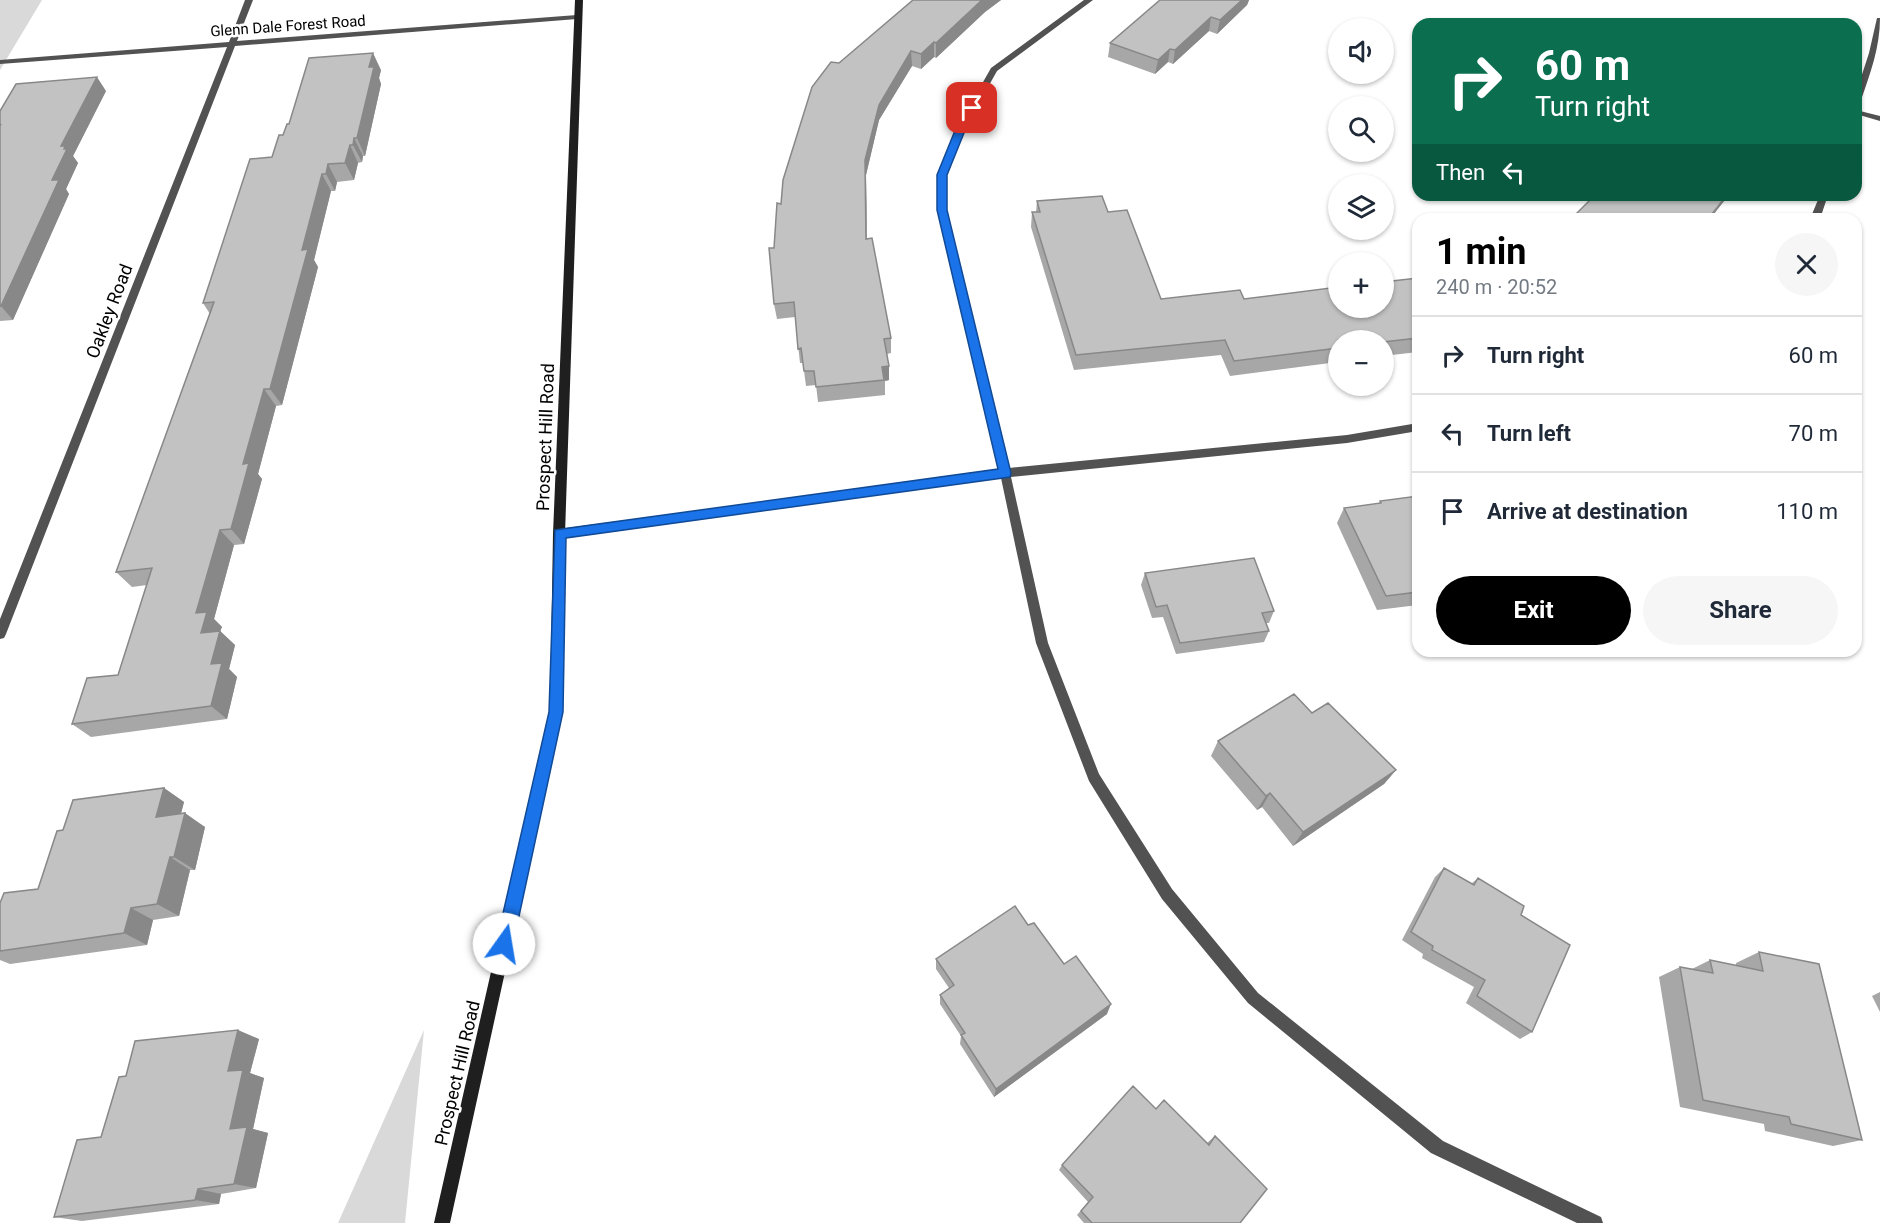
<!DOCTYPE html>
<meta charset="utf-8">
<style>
:root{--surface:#fff;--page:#f6f6f7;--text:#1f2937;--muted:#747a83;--line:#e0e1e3;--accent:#000}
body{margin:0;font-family:Roboto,sans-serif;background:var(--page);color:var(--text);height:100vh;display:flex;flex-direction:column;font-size:22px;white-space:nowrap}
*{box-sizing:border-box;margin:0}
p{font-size:20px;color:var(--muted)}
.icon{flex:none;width:33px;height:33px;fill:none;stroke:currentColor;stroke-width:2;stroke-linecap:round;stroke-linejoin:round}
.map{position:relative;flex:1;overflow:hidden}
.sheet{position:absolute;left:1412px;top:213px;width:450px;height:444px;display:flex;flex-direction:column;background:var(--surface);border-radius:18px;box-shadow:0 2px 4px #0004}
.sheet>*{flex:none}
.top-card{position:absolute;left:1412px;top:18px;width:450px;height:183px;border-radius:18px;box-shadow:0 2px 4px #0004;background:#0b6e4f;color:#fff;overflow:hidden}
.controls{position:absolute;left:1328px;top:18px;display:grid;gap:12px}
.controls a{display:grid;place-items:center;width:66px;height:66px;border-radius:50%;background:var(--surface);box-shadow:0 2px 4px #0004;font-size:30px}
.pin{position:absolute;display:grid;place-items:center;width:51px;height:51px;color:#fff;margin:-26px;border-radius:12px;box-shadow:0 3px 9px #0006}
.me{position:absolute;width:66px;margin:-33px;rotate:13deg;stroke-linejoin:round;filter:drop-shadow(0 0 4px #0008)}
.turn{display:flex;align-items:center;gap:21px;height:126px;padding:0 24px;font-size:27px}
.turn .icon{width:78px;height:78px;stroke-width:2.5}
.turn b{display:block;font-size:42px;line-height:51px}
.then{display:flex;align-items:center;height:57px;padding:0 24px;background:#0003;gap:12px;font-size:22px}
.round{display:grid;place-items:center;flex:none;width:63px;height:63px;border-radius:32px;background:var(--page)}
.headline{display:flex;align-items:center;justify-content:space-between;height:102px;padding:0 24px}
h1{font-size:36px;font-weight:700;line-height:45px;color:var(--accent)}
.primary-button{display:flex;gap:12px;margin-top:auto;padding:12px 24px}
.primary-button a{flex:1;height:69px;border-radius:36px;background:var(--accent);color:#fff;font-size:24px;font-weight:700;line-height:69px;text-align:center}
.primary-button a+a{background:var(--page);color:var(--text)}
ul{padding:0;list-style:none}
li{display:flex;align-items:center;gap:18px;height:78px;padding:0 24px;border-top:2px solid var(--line)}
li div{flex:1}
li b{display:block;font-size:22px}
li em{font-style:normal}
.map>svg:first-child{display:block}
.green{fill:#d9d9d9}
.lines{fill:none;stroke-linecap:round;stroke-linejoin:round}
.street{fill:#525252;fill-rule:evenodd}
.secondary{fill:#1f1f1f;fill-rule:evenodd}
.wall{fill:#a7a7a7}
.shaded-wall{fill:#888}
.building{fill:#c2c2c2;stroke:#888;stroke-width:1.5}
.route{fill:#1a73e8;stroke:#114b97;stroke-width:1.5}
.labels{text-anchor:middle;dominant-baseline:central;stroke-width:5;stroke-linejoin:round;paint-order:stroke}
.far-street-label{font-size:15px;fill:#000;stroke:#fff}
.street-label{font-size:18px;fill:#000;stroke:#fff}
</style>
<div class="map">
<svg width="1880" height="1223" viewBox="0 0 1880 1223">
<rect width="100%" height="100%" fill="#fff"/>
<path class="green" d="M0,0h42l-42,70z
M424,1030l-19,193h-67z"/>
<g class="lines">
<path class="street" d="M245,0h8l-16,41 340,-26 4,2 -4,2 -342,27 -229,588 -2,4 -4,1v-20l227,-572 -227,17v-4l229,-18z
M1084,0h9l-96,71 -32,57 -19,47v34l63,259 338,-33 71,-12v8l-71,12 -336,34 37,166 51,131 73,115 86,104 185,148 158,76 2,6h-26l-146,-70 -183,-150 -86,-104 -73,-118 -53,-138 -35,-165 -442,61 -6,-5 6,-5 440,-59 -61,-261v-34l19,-47 34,-60z
M1877,18h3c0,30 -10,56 -20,85l-4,2v-12l13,-40z
M1856,110l24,6v5l-24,-7z
M1820,195h8l-8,24h-10z"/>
<path class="secondary" d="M575,0h8l-18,534 -3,178 -112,511h-16l116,-511 3,-178z"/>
</g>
<path class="wall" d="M913,0h88l-16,12 -49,46 -2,-1 -13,12 -9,-3 -33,54 -13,55 1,64 24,99v15l-4,1 2,26 -4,1v14l-67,7 -2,-17 -10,1 -3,-23h-3l-5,-46 -18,2 -3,-15v-56l7,-44 58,-141z
M1160,0h89l-2,5 -30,29 -8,-3 -36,33 -5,-2 -13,12 -47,-17 2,-14z
M381,70l-2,8 2,6 -16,72h-2l-1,6 -4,1 -4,17 -17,2 -2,9h-4l-17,69 4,7 -36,138 -6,1 -18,68 4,5 -18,65 -10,1 -20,74 8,8 -2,4 15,14 -6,24 8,8 -10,42 -136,18 -19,-13 46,-49 29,-90 -15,2 -16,-15 94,-258 -7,-11 86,-179z
M106,91l-33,65 5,7 -12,26 3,5 -56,126 -13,1v-210z
M1037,201l71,11 53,87h83l174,-21v74l-35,4v-16h-45v22l-108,14 -9,-21 -147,15 -43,-143 1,-15h4z
M1418,496v109l-41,5 -40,-87 7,-15 35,-4 1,-3z
M1145,573l129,38 -5,12h-3l3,8 -5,11 -88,12 -13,-37 -11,1 -11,-33z
M1312,713l84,57 -12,14 -91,62 -31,-39 -5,3 -46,-54 7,-15z
M164,788l20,14 -3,12 24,13 -10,43h-5l-11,46 -26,4 -6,25 -137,19 -10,-4v-57l38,-14 25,-59z
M1444,868l27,16 7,-6 43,37 11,117 -12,7 -54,-36 8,-16 -52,-29 1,-4 -21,-14 33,-63z
M1028,925l36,39 43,50 -113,83 -34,-53 1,-8 -21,-32v-9l9,-7 -13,-19v-10z
M1759,952l103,188 -29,6 -68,-15 -1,-7 -84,-17 -21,-130 21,-10 12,2 18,-9 26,6v-3z
M1880,992v20l-8,-16z
M259,1039l-9,34 14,5 -11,51 15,4 -12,55 -35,6 -2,10 -137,17 -28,-4 47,-80 25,-61z
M1156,1108l51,35 8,-7 25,87h-156l-7,-8 11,-13 -29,-32 3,-5z"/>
<path class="shaded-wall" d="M982,0h19l-16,12 -49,46v-15z
M1242,0h7l-2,5 -30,29 3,-14z
M1211,17l-2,14 -36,33 2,-14z
M934,42v15l-13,12v-15z
M1170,49l-2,13 -13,12 3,-14z
M911,51l1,15 -33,54 -13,55 1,79 -2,-94 14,-55z
M373,53l8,17 -2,8 2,6 -16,72 -8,-18 12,-71z
M97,77l9,14 -33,65 5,7 -12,26 3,5 -56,126 -12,-14 51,-126 9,-34z
M354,138l9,18 -1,6 -9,-17z
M350,145l8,18 -4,17 -9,-17z
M328,164l9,18 -2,9 -9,-17z
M322,174l9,17 -17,69 4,7 -36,138 -12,-16 32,-139z
M1727,195h2l-19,24h-2z
M889,366v14l-4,1 -3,-14z
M264,389l12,17 -18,68 4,5 -18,65 -13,-15 12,-65z
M220,530l14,15 -20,74 8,8 -2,4 15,14 -6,24 8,8 -10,42 -16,-13v-42l-10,-31 -5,-20z
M1396,770l-12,14 -91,62 10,-14z
M164,788l20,14 -8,29 -20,-14z
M1270,793l-8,14 -5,3 9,-14z
M185,813l20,14 -10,43 -21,-13z
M170,857l20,13 -11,46 -22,-12z
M131,908l22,12 -6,25 -23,-12z
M1111,1004l-4,10 -113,83 2,-8z
M238,1030l21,9 -9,34 14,5 -11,51 15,4 -12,55 -22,-4 -4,-55 -2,-58z
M198,1189l23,5 -2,10 -24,-4z"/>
<path class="building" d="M913,0h69l-46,43 -2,-1 -13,12 -10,-3 -32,54 -14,55 1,79 6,-1 19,100 -7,1 5,27 -7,1 2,13 -68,7 -2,-16h-10l-3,-23 -3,1 -4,-47 -20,2 -5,-56h5l3,-45 4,1 2,-24 29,-93 19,-25 8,1z
M1160,0h82l-22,20 -9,-3 -36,33 -5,-1 -12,11 -48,-17z
M373,53l-4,14h5l-17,71h-3l-1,7h-3l-5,18 -17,1 -2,10h-4l-20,76 6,-1 -38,140h-6l-21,75 6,-1 -18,66 -11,1 -24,83 11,-1 -6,21 19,-2 -9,33 11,-1 -11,43 -139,18 15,-46 31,-3 34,-107 -36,4 98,-270 -11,1 47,-144 22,-2 7,-22h4l4,-11h2l20,-66z
M97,77l-36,69h4l-1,3h3l-15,31h7l-58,126h-1v-180l1,-2 -1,1v-14l16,-27z
M1595,195h132l-19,24h-137z
M1102,196l6,16 19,-2 34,89 79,-9 4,9 94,-12v21h45v-26l35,-4v60l-35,4v-2h-45v8l-104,13 -9,-21 -149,15 -44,-143h8l-3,-11z
M1418,496v96l-32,4 -42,-88 37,-5 -1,-2z
M1254,558l20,53 -12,2 7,18 -89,12 -13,-38 -11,2 -11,-34z
M1294,694l18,19 16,-10 68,67 -93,62 -33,-39 -4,3 -48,-55z
M164,788l-8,29 29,-4 -11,44h-4l-13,47 -26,4 -7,25 -124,18v-48l4,-10 34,-4 19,-58 6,-1 10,-30z
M1444,868l30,17 4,-7 46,28 -3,9 49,30 -38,87 -55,-36 8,-16 -53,-30 1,-4 -22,-14z
M1015,906l13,19 6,-2 30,41 12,-8 35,48 -115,85 -35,-54 4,-2 -25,-38 14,-10 -18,-26z
M1759,952l60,12 43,176 -71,-16 -2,-7 -86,-17 -23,-133 33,6 -3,-13 53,11z
M238,1030l-10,41 15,-1 -13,59 17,-2 -13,57 -36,5 -3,11 -141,17 23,-77 24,-3 18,-60 7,-1 9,-35z
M1133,1086l23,23 8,-9 45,45 6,-9 52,53 -27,34h-148l-11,-12 12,-14 -31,-32z"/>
<path class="route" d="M972,105l5,3 -11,20 -19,47v35l64,263 -1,4 -444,61 -3,174 -50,232 -3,6 -6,2 -6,-2 -2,-6 53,-232 6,-182 443,-61 -61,-259v-35l19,-47 13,-22z"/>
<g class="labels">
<g class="far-street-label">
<text transform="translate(288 26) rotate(-4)">Glenn Dale Forest Road</text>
</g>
<g class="street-label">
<text transform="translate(109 311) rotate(-69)">Oakley Road</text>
<text transform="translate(545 437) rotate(-88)">Prospect Hill Road</text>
<text transform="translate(457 1073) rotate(-77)">Prospect Hill Road</text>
</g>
</g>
</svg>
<div class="controls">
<a><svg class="icon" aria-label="sound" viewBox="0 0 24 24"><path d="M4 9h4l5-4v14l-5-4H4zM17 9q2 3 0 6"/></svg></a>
<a><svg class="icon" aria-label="search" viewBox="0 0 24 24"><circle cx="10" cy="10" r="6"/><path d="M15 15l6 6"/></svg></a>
<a><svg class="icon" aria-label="layers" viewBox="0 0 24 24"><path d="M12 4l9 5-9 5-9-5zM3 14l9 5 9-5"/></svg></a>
<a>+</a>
<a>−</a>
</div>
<div class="pin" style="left:972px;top:108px;background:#d93025"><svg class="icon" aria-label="arrive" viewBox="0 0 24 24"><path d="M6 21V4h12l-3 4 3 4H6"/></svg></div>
<svg class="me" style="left:504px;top:944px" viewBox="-20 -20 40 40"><circle r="19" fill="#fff"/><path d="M0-13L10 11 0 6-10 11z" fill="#1a73e8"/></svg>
<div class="top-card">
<div class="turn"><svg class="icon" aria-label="right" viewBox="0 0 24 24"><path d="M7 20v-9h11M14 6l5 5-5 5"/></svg><div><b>60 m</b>Turn right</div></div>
<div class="then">Then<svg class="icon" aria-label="left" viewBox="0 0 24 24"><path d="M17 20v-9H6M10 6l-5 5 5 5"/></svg></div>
</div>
<section class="sheet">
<div class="headline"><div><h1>1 min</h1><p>240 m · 20:52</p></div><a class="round"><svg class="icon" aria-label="close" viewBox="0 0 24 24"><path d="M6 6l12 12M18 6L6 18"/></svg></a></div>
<ul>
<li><svg class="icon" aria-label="right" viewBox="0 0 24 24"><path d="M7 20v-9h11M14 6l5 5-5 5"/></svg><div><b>Turn right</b></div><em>60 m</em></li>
<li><svg class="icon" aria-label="left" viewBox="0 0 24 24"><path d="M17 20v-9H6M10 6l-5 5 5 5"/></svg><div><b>Turn left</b></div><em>70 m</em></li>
<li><svg class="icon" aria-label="arrive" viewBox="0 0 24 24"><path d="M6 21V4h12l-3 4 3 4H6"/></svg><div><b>Arrive at destination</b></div><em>110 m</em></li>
</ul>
<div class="primary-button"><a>Exit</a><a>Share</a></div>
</section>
</div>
